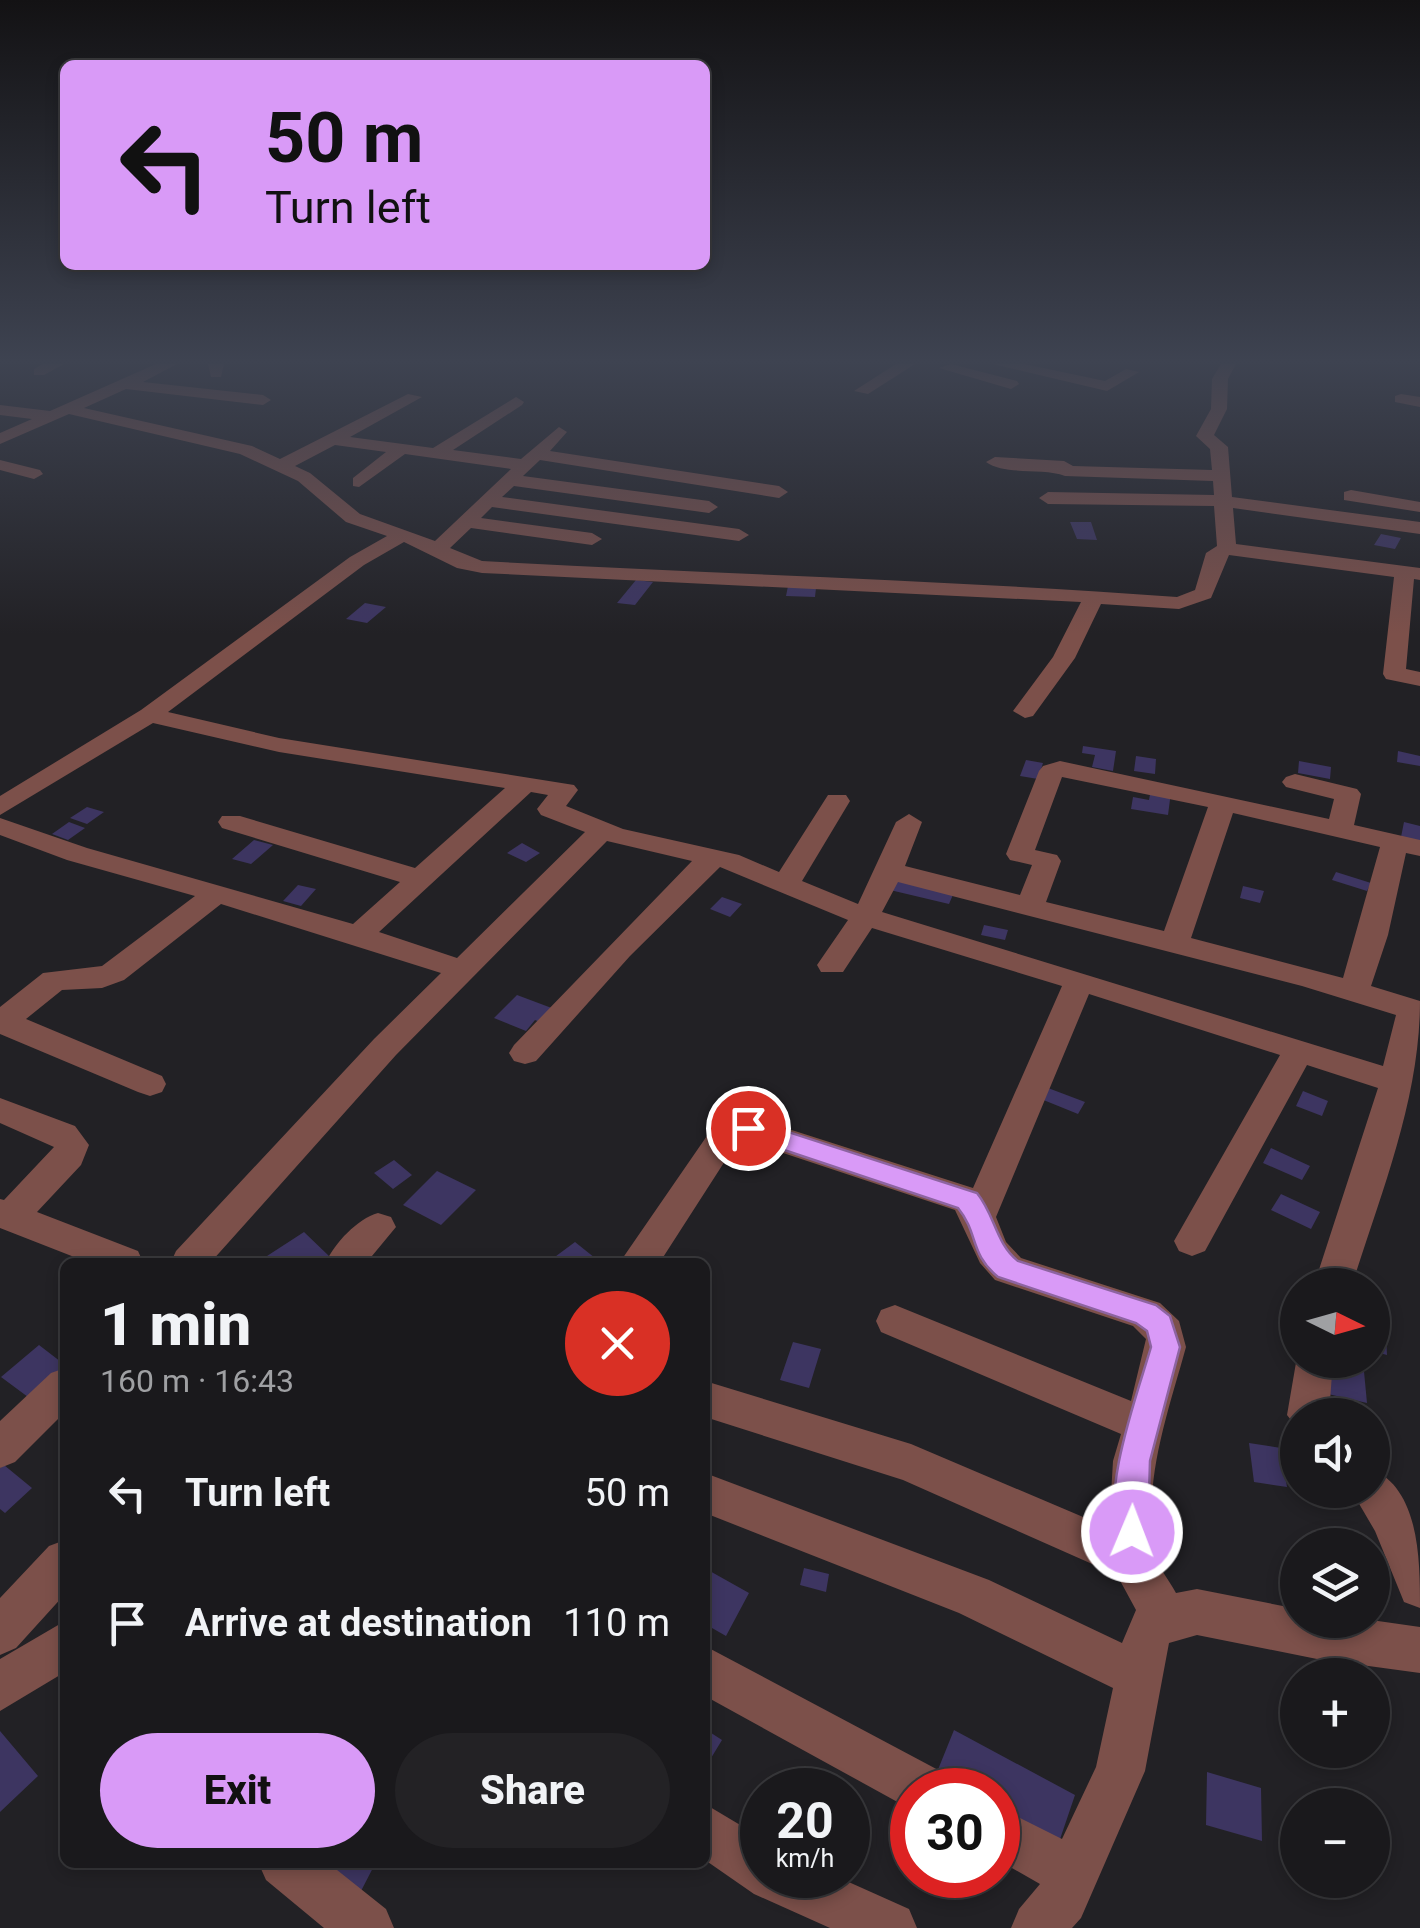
<!DOCTYPE html>
<meta charset="utf-8">
<style>
:root{--surface:#1a191c;--page:#232225;--text:#f1f3f6;--muted:#9fa0a3;--line:#38383b;--accent:#d99af7}
body{margin:0;font-family:Roboto,sans-serif;background:var(--page);color:var(--text);height:100vh;display:flex;flex-direction:column;font-size:38px;white-space:nowrap}
*{box-sizing:border-box;margin:0}
p{font-size:32px;color:var(--muted)}
.icon{flex:none;width:55px;height:55px;fill:none;stroke:currentColor;stroke-width:2;stroke-linecap:round;stroke-linejoin:round}
.map{position:relative;flex:1;overflow:hidden}
.sheet{position:absolute;left:60px;top:1258px;width:650px;height:610px;display:flex;flex-direction:column;background:var(--surface);border-radius:15px;box-shadow:0 5px 15px #0003,0 0 0 2px var(--line)}
.sheet>*{flex:none}
.top-card{position:absolute;left:60px;top:60px;width:650px;height:210px;border-radius:15px;box-shadow:0 5px 15px #0003,0 0 0 2px var(--line);background:#d99af7;color:#111;overflow:hidden}
.needle{width:65px;rotate:95deg}
.tools{position:absolute;left:1280px;top:1268px;display:grid;gap:20px}
.tools a{display:grid;place-items:center;width:110px;height:110px;border-radius:50%;background:var(--surface);box-shadow:0 5px 15px #0003,0 0 0 2px var(--line);font-size:50px}
.speed{position:absolute;left:740px;top:1768px;display:flex;gap:20px;font-size:50px;font-weight:700;text-align:center}
.speed>*{display:grid;place-content:center;width:130px;height:130px;border-radius:50%;background:var(--surface);box-shadow:0 5px 15px #0003,0 0 0 2px var(--line);line-height:1}
.speed small{font-size:25px;font-weight:400}
.speed .limit{border:15px solid #d22;background:#fff;color:#111}
.pin{position:absolute;display:grid;place-items:center;width:85px;height:85px;color:#fff;margin:-42px;border:5px solid #fff;border-radius:50%;box-shadow:0 2px 10px #0007}
.me{position:absolute;width:110px;margin:-55px;rotate:1deg;stroke-linejoin:round;filter:drop-shadow(0 0 8px #0008)}
.turn{display:flex;align-items:center;gap:35px;height:210px;padding:0 40px;font-size:45px}
.turn .icon{width:130px;height:130px;stroke-width:2.5}
.turn b{display:block;font-size:70px;line-height:85px}
.round{display:grid;place-items:center;flex:none;width:105px;height:105px;border-radius:52px;background:var(--page)}
.summary{display:flex;align-items:center;justify-content:space-between;height:170px;padding:0 40px}
h1{font-size:60px;font-weight:800;line-height:75px}
.primary-button{display:flex;gap:20px;margin-top:auto;padding:20px 40px}
.primary-button a{flex:1;height:115px;border-radius:60px;background:var(--accent);color:#111;font-size:40px;font-weight:800;line-height:115px;text-align:center}
.primary-button a+a{background:var(--page);color:var(--text)}
ul{padding:0;list-style:none}
li{display:flex;align-items:center;gap:30px;height:130px;padding:0 40px}
li div{flex:1}
li b{display:block;font-size:38px}
li em{font-style:normal}
.map>svg:first-child{display:block}
.building{fill:#3d3561}
.lines{fill:none;stroke-linecap:round;stroke-linejoin:round}
.minor{fill:#7c504a;fill-rule:evenodd}
.route{fill:#d99af7;stroke:#8d64a1;stroke-width:2.5}
</style>
<div class="map">
<svg width="1420" height="1928" viewBox="0 0 1420 1928">
<rect width="100%" height="100%" fill="#222125"/>
<path class="building" d="M1070,522h21l6,18 -20,-1z
M1381,534l20,4 -6,11 -21,-4z
M636,580l17,2 -18,23 -18,-2z
M788,586l28,2 -1,9 -29,-1z
M365,603l21,4 -19,16 -21,-4z
M1083,746l33,5 -3,20 -21,-4 3,-12 -13,-2z
M1398,751l22,5v10l-23,-4z
M1136,756l20,3 -1,15 -21,-3z
M1026,760l17,3 -5,16 -18,-3z
M1299,761l32,6 -1,12 -32,-6z
M1151,789l20,3 -3,23 -37,-6 2,-12 16,3z
M87,807l17,5 -17,12 -17,-6z
M69,822l16,6 -17,12 -16,-6z
M1404,822l16,4v16l-19,-5z
M254,840l19,5 -22,19 -19,-5z
M522,843l18,10 -14,9 -19,-9z
M1336,872l35,11 -4,8 -35,-11z
M896,877l59,13 -6,14 -59,-14z
M298,885l18,4 -15,17 -18,-5z
M1243,886l21,5 -4,12 -20,-5z
M722,897l20,7 -12,13 -20,-8z
M984,925l24,5 -3,10 -24,-5z
M517,995l40,15 -12,14 -10,-4 -9,11 -32,-13z
M1048,1088l37,14 -7,12 -37,-15z
M1303,1091l25,10 -6,15 -26,-10z
M1271,1148l39,18 -8,14 -39,-17z
M394,1160l18,15 -19,14 -19,-16z
M437,1171l39,19 -35,35 -38,-20z
M1281,1194l39,18 -9,17 -40,-19z
M304,1232l25,24 -10,6h-46l-6,-6z
M575,1242l25,20h-52z
M1372,1313l13,3 2,39 -15,-4z
M793,1342l28,7 -12,39 -29,-8z
M39,1345l26,20 -37,32 -27,-20z
M1326,1360l37,1 4,42 -39,-9z
M1249,1443l32,5 6,39 -33,-5z
M4,1465l28,23 -27,25 -5,-4v-41z
M804,1568l25,6 -3,18 -26,-7z
M708,1570l41,23 -23,43 -21,-12z
M705,1729l17,11 -17,28z
M954,1730l121,65 -19,56 -58,-33v-28h-51l-14,-8z
M0,1731l38,45 -38,36z
M1207,1772l54,16 1,53 -56,-16z
M322,1862h54l-15,29z"/>
<g class="lines">
<path class="minor" d="M43,364h21l-20,11h-10v-6z
M156,364h21l-34,18 120,13 8,5 -8,5 -137,-16 -42,19 168,38 28,13 128,-65 14,3 -72,40 83,11 83,-51 8,5 -2,3 -69,45 68,9 38,-32 8,5 -17,19 229,35 9,6 -9,6 -239,-38 -17,16 186,25 9,6 -9,6 -195,-27 -12,11 237,32 10,6 -10,6 -247,-34 -11,11 111,15 10,6 -10,6 -121,-17 -21,20 32,13c232,13 464,19 695,36l18,-7 11,-37 11,-7 -3,-40 -166,-2 -9,-6 9,-6 166,3 -1,-14 -148,-5c-22,-9 -60,0 -79,-14l9,-5 69,4 9,5 139,4 -2,-21 -14,-13 15,-27 1,-30 9,-15h15l-8,15 -1,30 -13,26 14,12 4,50 188,25v12l-187,-26 3,36 184,24v12l-6,-1 -8,90 14,3v14l-34,-7 -3,-5 11,-97 -165,-22 -18,43 -32,11 -78,-5 -26,54 -42,58 -8,2 -12,-7 40,-54 28,-55 -599,-29 -25,-5 -53,-26 -40,23 -196,147 111,26 295,47 4,5 -12,16 57,23 116,26 40,17 49,-77h18l4,6 -48,80 56,23 38,-82 13,-8 13,8 -17,44 115,29 12,-30 -22,-5 -4,-6 33,-83 4,-5 17,-5 269,58 5,-20 -48,-12 -4,-5 4,-5 9,-3 62,15 4,5 -7,31 66,15v16l-14,-3 -18,82 -17,51 49,15c0,98 -39,192 -68,284h-38l64,-197 -71,-23 -102,186 -13,5 -13,-5 -5,-10 106,-186 -191,-61 -93,223 10,25 15,16 139,45 19,18 7,26c-18,66 -44,135 -31,205 2,14 14,28 21,41l21,-4 101,20v11h73l49,7v46l-103,-14 -120,-24 -28,8 -24,128 -64,147 -9,10h-61l8,-19 21,-25 -42,-24v-53l64,32 34,-72 17,-79 -154,-75 -254,-100v-40l284,107 133,63 14,-33 -19,-35 -214,-95 -198,-63v-36l206,63 198,84 4,-67 8,-27 -240,-102 -5,-11 5,-11 14,-5 236,96 15,-62 -13,-13 -138,-46 -15,-17 -25,-53 -208,-69 -22,20 -65,101h-40l91,-132 9,-8 28,-6 225,72 89,-202 -190,-58 -29,44h-22l-4,-7 31,-45 -128,-53 -90,89 -94,105 -11,3 -11,-3 -5,-8 5,-8 178,-184 -85,-20 -211,214 -185,207h-40l5,-11 198,-212 67,-66 -220,-69 -97,76 -22,8 -40,2 -36,29 136,57 4,8 -4,8 -12,4 -12,-4 -138,-58v-27l43,-34 59,-7 93,-70 -128,-36 -67,-25v-17l87,30 266,76 47,-42 -178,-54 -4,-6 4,-6h18l175,52 90,-80 -226,-36 -126,-29 -153,92v-19l141,-86 209,-153 37,-21 -41,-14 -48,-41 -58,-27 -171,-40 -69,30v-11l32,-14 -32,-4v-10l50,6zM335,445l51,7 -33,26v8l6,1 46,-33 106,15 -76,72 -75,-27 -50,-41 -15,-7zM1062,777l146,30 -44,124 -118,-29 15,-41 -4,-6 -22,-5zM531,792l17,3 -11,14 4,6 44,17 -128,126 -78,-26zM1233,813l147,34 -37,131 -152,-40zM898,882l404,104 94,29 -13,51 -501,-154z
M208,364h16l-3,13h-10z
M896,364h19l-47,30 -14,-3z
M951,364l66,17 2,3 -8,5 -72,-21z
M993,364h31l81,17 21,-12 13,3 -32,19z
M1401,394l19,3v10l-25,-5v-6z
M0,460l40,10 3,4 -9,5 -34,-9z
M1351,490l69,12v10l-76,-12v-8z
M0,1098l75,28 14,19 -8,20 -44,47 101,39 5,11h-56l-87,-34v-29l4,1 50,-53 -54,-24z
M378,1213l13,4 5,10 -29,35h-41c9,-19 31,-43 52,-49z
M1298,1351v9h35l-4,55h-31v14l-11,-14z
M65,1368v44l-50,50 -15,6v-47l51,-48z
M1372,1469c48,21 48,92 48,139l-16,-6 -29,-71 -24,-41h21z
M65,1540v54l-49,54 -16,7v-57l49,-52z
M65,1621v51l-65,39v-52z
M705,1646l237,126 7,18h-37v20l-207,-114z
M705,1804l57,34v37h71l76,34 8,19h-87l-76,-34 -49,-34z
M258,1862h69l59,47 8,19h-70l-58,-48z"/>
</g>
<linearGradient id="sky" x2="0" y2="1"><stop stop-color="#131214"/><stop offset="0.57" stop-color="#3e4351"/><stop offset="1" stop-color="#3e4351" stop-opacity="0"/></linearGradient>
<rect width="1420" height="634" fill="url(#sky)"/>
<path class="route" d="M748,1119l229,74c18,22 19,51 41,68l138,44 14,11 10,31 -30,114 -2,71 -4,11 -12,5 -12,-5c-21,-47 17,-148 31,-196l-4,-16 -11,-8 -138,-46c-29,-24 -19,-43 -40,-69l-219,-73 -4,-7 4,-6z"/>
</svg>
<div class="tools">
<a><svg class="needle" viewBox="-14 -14 28 28"><path d="M0-13l5 13h-10z" fill="#e53935"/><path d="M0 13l5-13h-10z" fill="#9fa0a3"/></svg></a>
<a><svg class="icon" aria-label="sound" viewBox="0 0 24 24"><path d="M4 9h4l5-4v14l-5-4H4zM17 9q2 3 0 6"/></svg></a>
<a><svg class="icon" aria-label="layers" viewBox="0 0 24 24"><path d="M12 4l9 5-9 5-9-5zM3 14l9 5 9-5"/></svg></a>
<a>+</a>
<a>−</a>
</div>
<div class="speed"><div>20<small>km/h</small></div><div class="limit">30</div></div>
<div class="pin" style="left:748px;top:1128px;background:#d93025"><svg class="icon" aria-label="arrive" viewBox="0 0 24 24"><path d="M6 21V4h12l-3 4 3 4H6"/></svg></div>
<svg class="me" style="left:1132px;top:1532px" viewBox="-20 -20 40 40"><circle r="17" fill="#d99af7" stroke="#fff" stroke-width="3"/><path d="M0-11L8 9 0 5-8 9z" fill="#fff"/></svg>
<div class="top-card">
<div class="turn"><svg class="icon" aria-label="left" viewBox="0 0 24 24"><path d="M17 20v-9H6M10 6l-5 5 5 5"/></svg><div><b>50 m</b>Turn left</div></div>
</div>
<section class="sheet">
<div class="summary"><div><h1>1 min</h1><p>160 m · 16:43</p></div><a class="round" style="background:#d93025;color:#fff"><svg class="icon" aria-label="close" viewBox="0 0 24 24"><path d="M6 6l12 12M18 6L6 18"/></svg></a></div>
<ul>
<li><svg class="icon" aria-label="left" viewBox="0 0 24 24"><path d="M17 20v-9H6M10 6l-5 5 5 5"/></svg><div><b>Turn left</b></div><em>50 m</em></li>
<li><svg class="icon" aria-label="arrive" viewBox="0 0 24 24"><path d="M6 21V4h12l-3 4 3 4H6"/></svg><div><b>Arrive at destination</b></div><em>110 m</em></li>
</ul>
<div class="primary-button"><a>Exit</a><a>Share</a></div>
</section>
</div>
